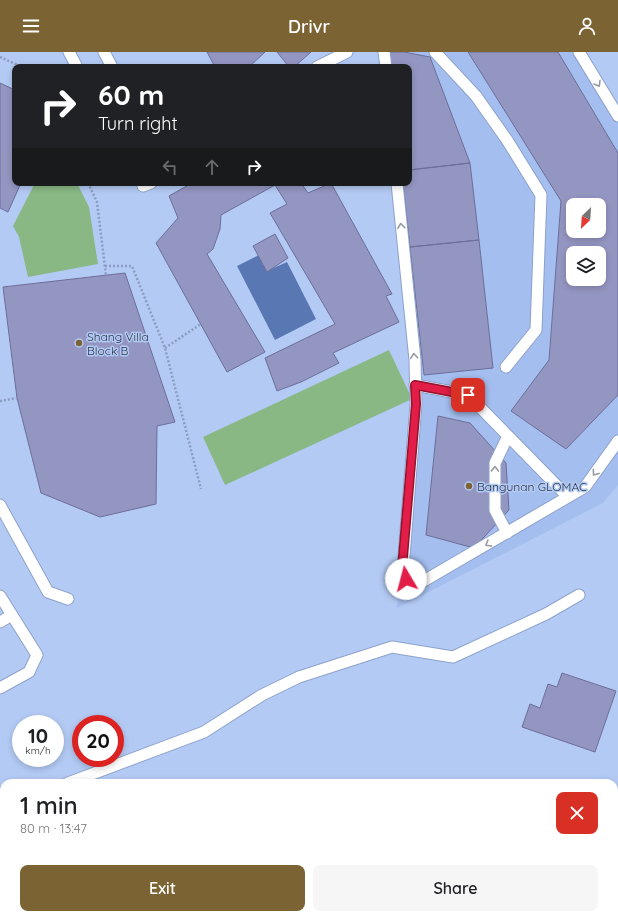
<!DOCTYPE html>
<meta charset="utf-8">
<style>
:root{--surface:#fff;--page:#f6f6f6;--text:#202124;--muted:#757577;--accent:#7b6333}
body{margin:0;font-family:Quicksand,sans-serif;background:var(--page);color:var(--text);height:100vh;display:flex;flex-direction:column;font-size:15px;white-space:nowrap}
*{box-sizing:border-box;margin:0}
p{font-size:13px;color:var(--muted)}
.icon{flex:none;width:22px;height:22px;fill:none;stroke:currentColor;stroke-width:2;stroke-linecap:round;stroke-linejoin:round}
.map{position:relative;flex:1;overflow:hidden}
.sheet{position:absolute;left:0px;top:727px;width:618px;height:140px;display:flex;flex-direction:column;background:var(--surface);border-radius:12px 12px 0 0;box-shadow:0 2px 6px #0003}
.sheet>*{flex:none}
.top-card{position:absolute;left:12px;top:12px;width:400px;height:122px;border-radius:8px;box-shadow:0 2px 6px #0003;background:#202124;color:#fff;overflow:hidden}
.needle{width:26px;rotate:205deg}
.tools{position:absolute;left:566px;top:146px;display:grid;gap:8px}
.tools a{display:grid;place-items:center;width:40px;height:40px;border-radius:8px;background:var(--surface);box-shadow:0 2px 6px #0003;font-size:20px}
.speed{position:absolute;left:12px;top:663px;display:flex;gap:8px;font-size:20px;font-weight:700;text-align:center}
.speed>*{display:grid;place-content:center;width:52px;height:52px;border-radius:50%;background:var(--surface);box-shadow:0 2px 6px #0003;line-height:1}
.speed small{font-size:10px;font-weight:400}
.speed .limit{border:6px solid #d22;background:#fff;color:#111}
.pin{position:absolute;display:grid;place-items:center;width:34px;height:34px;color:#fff;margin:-17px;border-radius:8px;box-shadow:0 2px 6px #0006}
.me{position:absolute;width:44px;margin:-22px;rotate:352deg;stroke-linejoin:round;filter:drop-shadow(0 0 3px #0008)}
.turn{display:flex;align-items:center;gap:14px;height:84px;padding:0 20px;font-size:18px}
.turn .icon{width:52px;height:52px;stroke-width:2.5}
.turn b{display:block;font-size:28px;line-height:34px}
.lanes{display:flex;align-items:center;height:38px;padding:0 20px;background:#0003;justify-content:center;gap:20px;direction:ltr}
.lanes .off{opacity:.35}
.round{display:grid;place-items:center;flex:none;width:42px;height:42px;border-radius:8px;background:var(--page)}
.headline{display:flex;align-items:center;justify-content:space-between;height:68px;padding:0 20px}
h1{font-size:24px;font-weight:600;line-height:30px}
.cta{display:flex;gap:8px;margin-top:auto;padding:8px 20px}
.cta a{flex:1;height:46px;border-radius:8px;background:var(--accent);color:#fff;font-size:16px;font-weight:600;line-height:46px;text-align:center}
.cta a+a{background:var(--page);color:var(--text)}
header{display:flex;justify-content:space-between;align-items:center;height:52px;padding:0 20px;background:var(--accent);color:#fff;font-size:18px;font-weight:600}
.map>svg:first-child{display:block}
.built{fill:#a4beef;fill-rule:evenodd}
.green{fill:#89b885}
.water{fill:#5877b3}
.building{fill:#9496c2;stroke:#6d6e99;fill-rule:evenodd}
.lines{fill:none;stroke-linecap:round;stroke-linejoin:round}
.lane-casing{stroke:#8da2cb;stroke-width:13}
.secondary-casing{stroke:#8da2cb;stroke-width:24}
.path{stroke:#8a9dc0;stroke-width:2.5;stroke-dasharray:2 2;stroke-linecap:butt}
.lane{stroke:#fff;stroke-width:11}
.secondary{stroke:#ece1cd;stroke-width:22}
.oneway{stroke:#969ba4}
.route-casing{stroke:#92132f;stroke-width:10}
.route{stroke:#e11d48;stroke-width:7}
.poi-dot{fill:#7b6333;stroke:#b3caf4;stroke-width:1.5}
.labels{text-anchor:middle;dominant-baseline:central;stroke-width:3;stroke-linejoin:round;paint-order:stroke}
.poi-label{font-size:12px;fill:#2d3748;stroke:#b3caf4;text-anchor:start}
</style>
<header><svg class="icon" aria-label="menu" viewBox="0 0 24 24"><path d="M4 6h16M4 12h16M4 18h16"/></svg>Drivr<svg class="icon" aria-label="person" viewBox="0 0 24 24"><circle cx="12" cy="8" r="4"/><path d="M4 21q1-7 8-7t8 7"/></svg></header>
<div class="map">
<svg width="618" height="867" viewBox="0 0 618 867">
<rect width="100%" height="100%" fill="#b3caf4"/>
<path class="built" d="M385,0h200l33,57v376l-15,18 -206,105 18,-261 -17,-164h11v-116zM573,153h26v26h-26zM573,201h26v26h-26z
M138,863h373l2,4h-386z"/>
<path class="green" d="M35,131h42l12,24 9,57 -70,13 -9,-40 -6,-11z
M389,298l23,49 -187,86 -22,-48z"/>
<path class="water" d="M259,203l8,16 20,-9 29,57 -41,21 -38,-74z"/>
<path class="building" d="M207,0h58l-16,15h-34z
M277,0h34l-17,15h-5z
M388,0h16l26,5 40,106 -61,7v-103h-19z
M468,0h90l60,101v242l-52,54 -55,-38 38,-51 12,-159zM573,153h26v26h-26zM573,201h26v26h-26z
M0,31l15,7v93h6l-13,29 -8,-4z
M470,111l9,77 -69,7 -7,-64h6v-13z
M192,131h109l7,10 23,-10 61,111 -6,2 13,26 -66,31 6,10 -38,19 -24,9 -12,-33 70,-34 -65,-111 17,-9 -12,-19 -54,30 -1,14 -7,20 -6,5 58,98 -38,20 -71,-129 22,-25 -9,-22z
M275,182l13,24 -21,14 -14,-26z
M479,188l14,128 -69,7 -14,-128z
M125,221l50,149 -18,4 -1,78 -56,13 -59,-24 -24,-95 -14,-111z
M438,364l32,7 36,40 3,47 -35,38 -48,-13z
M562,621l54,18 -21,61 -73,-25 8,-23 10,4 8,-24 9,3z
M319,863h20l2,4h-28z"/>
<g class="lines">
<defs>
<path id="lane" d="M69,0l8,15
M104,0l8,15
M384,0l2,15
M435,0l41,44 31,44 34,55 -5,135 -30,37
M579,0l39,64
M317,15l30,-15
M142,131l1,3 8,-3
M397,131l18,177 1,44 -13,165 7,20 175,-102 33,-46
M415,333l53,10 100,102
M0,453l48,87 20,7
M507,481l-12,-23v-47l13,-27
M0,544l37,59 -8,17 -29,16
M0,570l12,-7
M68,731l136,-51 58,-37 37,-18 93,-30 61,10 93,-43 33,-19
M0,757l4,-1
M366,863l3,4
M455,863l11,4
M196,867l10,-4"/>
<path id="secondary" d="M614,854l4,-3
M599,867l5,-4"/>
</defs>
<use href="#lane" class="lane-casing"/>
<use href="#secondary" class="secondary-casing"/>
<path class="path" d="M0,5l22,10
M88,131l9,19 9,74
M105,214h27l33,82 36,141
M165,296l36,-24
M0,349l17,-3"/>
<use href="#lane" class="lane"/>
<use href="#secondary" class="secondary"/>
</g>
<defs><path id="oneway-chevron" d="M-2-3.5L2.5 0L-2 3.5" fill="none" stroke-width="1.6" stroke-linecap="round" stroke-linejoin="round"/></defs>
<g class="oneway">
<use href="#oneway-chevron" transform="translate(598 32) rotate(59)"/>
<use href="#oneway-chevron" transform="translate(401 174) rotate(-96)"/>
<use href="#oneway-chevron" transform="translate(414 304) rotate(-95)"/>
<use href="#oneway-chevron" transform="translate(495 417) rotate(-88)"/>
<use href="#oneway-chevron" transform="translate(595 421) rotate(126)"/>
<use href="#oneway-chevron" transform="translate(488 492) rotate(150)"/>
</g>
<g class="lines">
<defs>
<path id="route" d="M406,527l-4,-10 14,-165 -1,-19 53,10"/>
</defs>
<use href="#route" class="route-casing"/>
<use href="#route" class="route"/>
</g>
<g class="poi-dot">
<circle cx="79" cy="291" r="4"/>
<circle cx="469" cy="434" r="4"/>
</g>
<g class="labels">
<g class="poi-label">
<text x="87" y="284">Shang Villa<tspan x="87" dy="14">Block B</tspan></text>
<text x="477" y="434">Bangunan GLOMAC</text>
</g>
</g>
</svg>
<div class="tools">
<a><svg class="needle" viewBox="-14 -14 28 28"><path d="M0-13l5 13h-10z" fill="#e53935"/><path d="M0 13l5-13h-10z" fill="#757577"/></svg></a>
<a><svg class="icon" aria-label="layers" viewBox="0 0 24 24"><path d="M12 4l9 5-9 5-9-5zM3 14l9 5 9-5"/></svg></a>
</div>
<div class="speed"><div>10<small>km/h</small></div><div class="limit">20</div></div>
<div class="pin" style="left:468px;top:343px;background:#d93025"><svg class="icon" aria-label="arrive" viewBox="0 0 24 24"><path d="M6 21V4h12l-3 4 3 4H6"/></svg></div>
<svg class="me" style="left:406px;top:527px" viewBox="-20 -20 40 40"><circle r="19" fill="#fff"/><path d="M0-13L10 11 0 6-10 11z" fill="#e11d48"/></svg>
<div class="top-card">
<div class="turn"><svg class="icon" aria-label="right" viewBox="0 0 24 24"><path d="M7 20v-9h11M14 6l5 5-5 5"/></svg><div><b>60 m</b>Turn right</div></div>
<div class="lanes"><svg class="icon off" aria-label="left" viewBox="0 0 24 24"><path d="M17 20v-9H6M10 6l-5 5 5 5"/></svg><svg class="icon off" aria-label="ahead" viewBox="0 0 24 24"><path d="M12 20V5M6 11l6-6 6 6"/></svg><svg class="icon" aria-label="right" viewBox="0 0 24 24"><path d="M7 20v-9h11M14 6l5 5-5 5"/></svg></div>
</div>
<section class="sheet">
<div class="headline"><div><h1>1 min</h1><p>80 m · 13:47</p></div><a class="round" style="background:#d93025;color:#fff"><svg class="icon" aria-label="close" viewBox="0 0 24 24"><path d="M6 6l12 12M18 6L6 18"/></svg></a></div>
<div class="cta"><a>Exit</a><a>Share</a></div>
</section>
</div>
